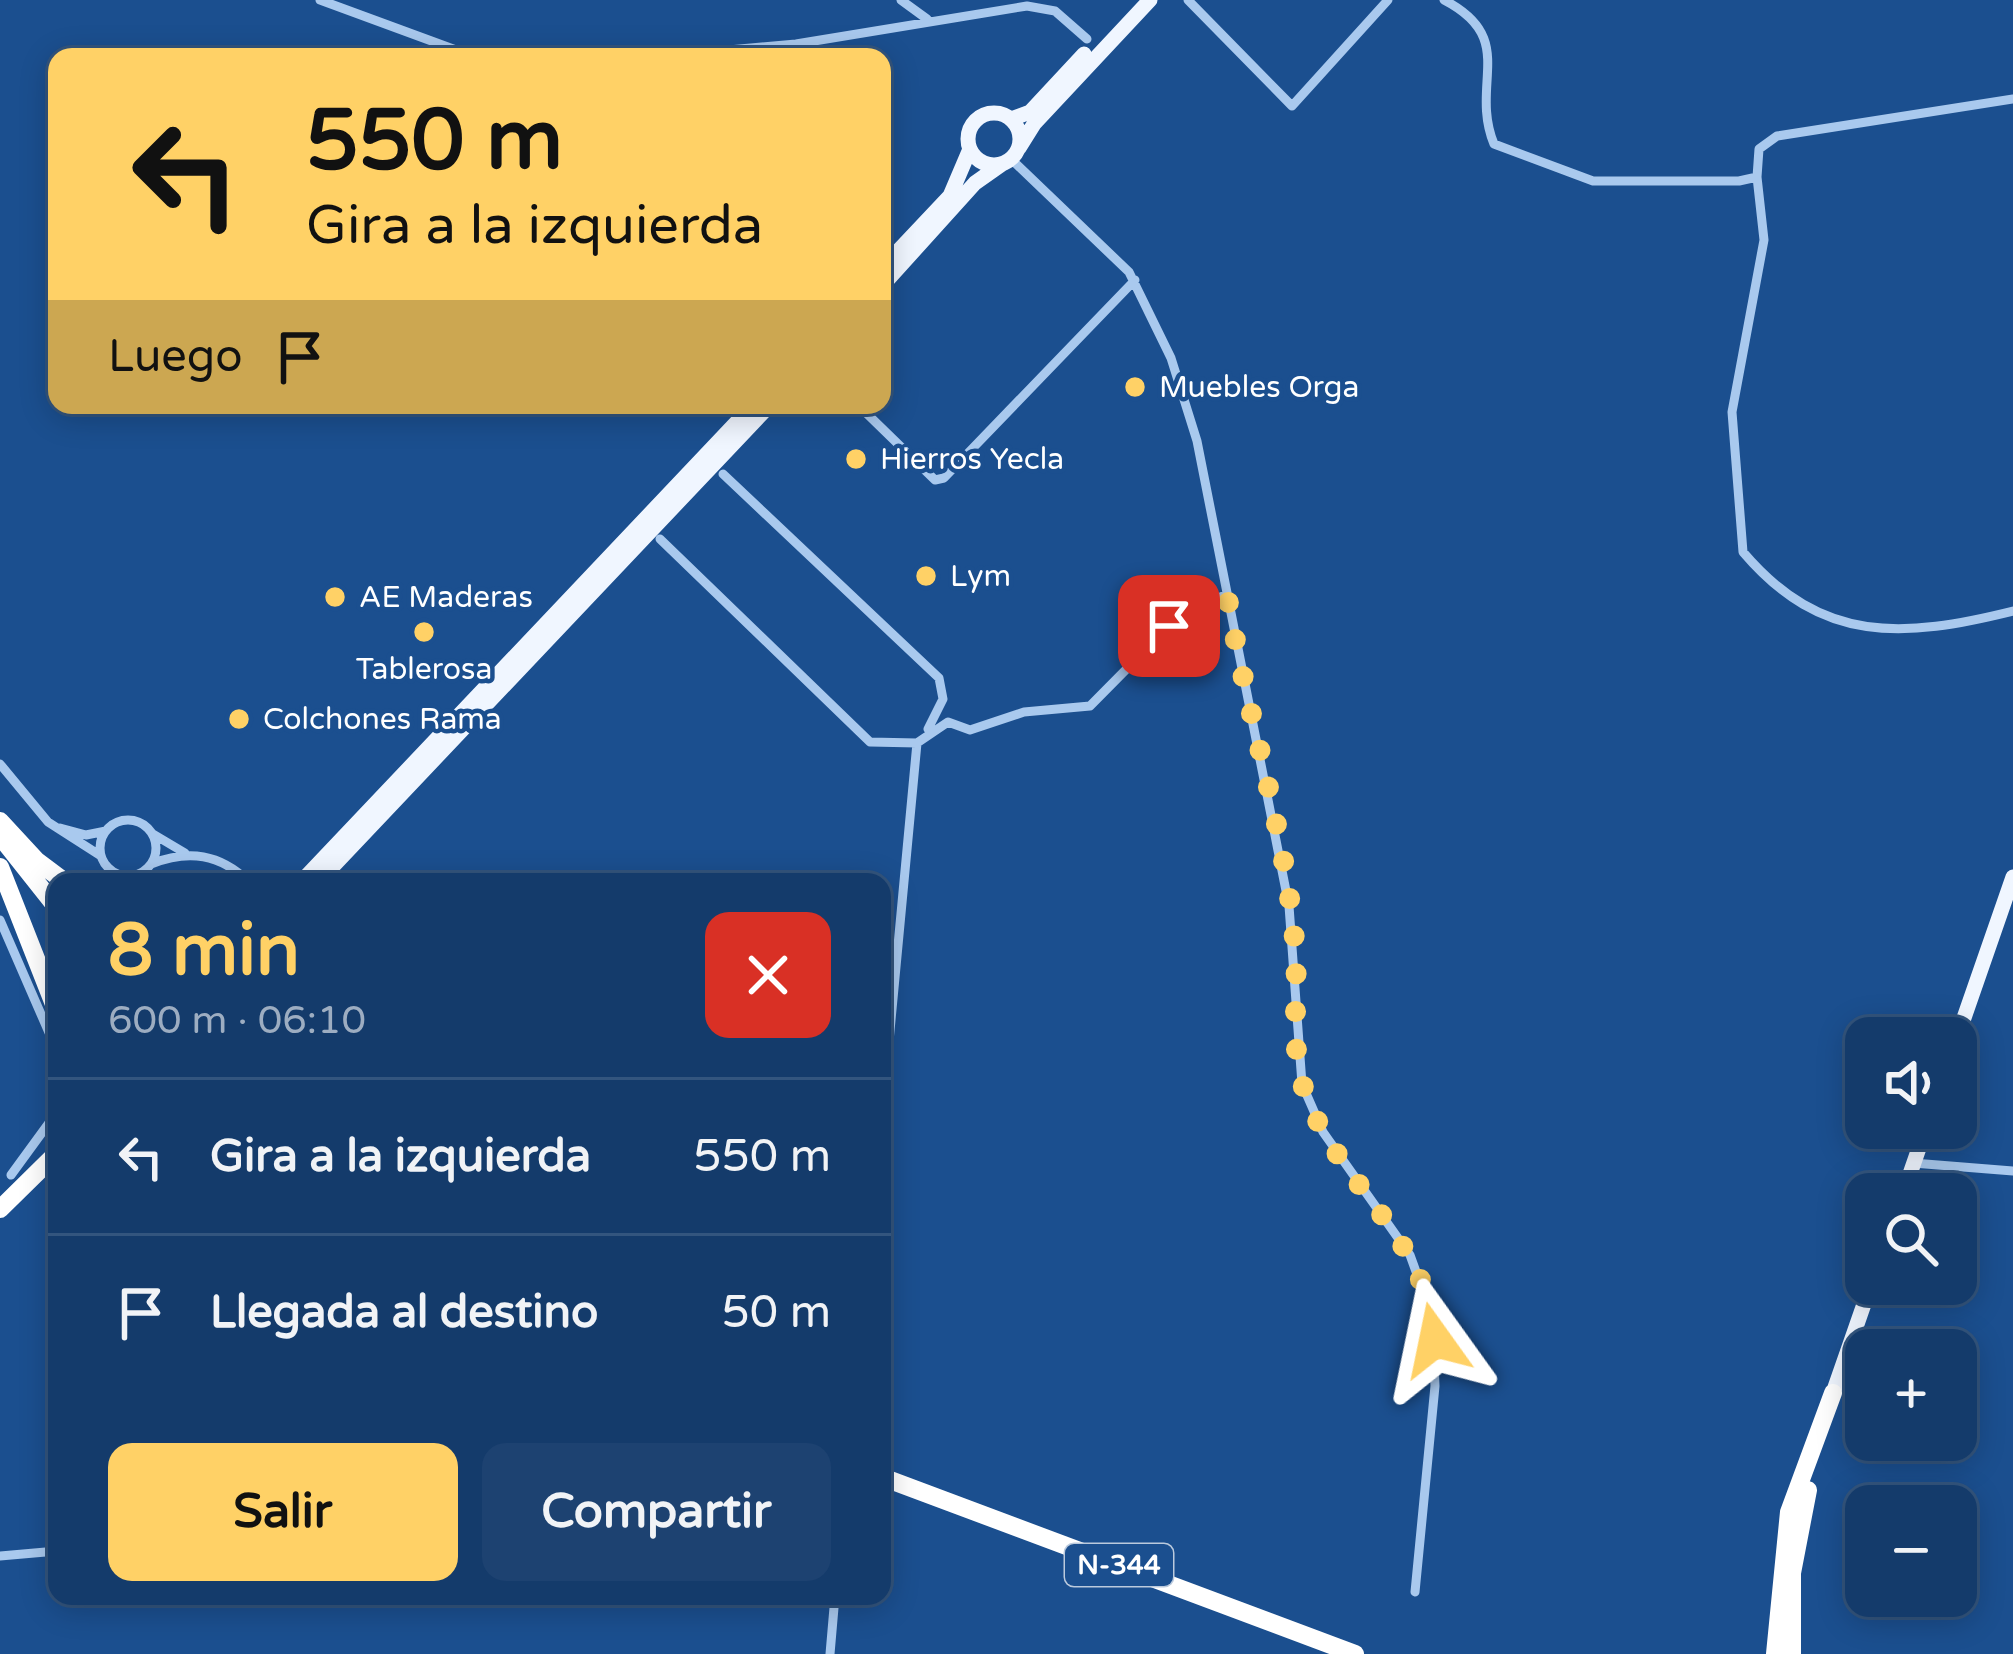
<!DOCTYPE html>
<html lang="es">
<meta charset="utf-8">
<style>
:root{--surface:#143b6b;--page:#1d4271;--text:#f1f3f6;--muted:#9dadc1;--line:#33557e;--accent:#ffd166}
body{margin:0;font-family:"Varela Round",sans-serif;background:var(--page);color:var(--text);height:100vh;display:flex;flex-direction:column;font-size:45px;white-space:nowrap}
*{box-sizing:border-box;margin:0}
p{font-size:39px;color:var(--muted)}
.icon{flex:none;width:66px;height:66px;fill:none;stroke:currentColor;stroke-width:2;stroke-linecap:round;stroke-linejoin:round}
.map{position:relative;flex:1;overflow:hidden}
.panel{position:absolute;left:48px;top:873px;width:843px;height:732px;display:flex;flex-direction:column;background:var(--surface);border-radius:24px;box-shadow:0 6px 30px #0003,0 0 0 3px var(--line)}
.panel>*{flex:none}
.hud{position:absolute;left:48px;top:48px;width:843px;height:366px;border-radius:24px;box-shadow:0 6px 30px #0003,0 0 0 3px var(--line);background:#ffd166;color:#111;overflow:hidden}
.buttons{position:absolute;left:1845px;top:1017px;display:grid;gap:24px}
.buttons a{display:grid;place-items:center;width:132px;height:132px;border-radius:24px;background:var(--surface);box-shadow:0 6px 30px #0003,0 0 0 3px var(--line);font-size:60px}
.pin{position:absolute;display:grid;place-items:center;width:102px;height:102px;color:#fff;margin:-51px;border-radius:24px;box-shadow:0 6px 18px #0006}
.me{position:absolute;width:132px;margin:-66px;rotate:348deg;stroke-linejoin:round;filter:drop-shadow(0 0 9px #0008)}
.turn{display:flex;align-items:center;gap:42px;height:252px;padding:0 60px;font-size:54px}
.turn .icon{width:156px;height:156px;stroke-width:2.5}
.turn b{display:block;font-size:84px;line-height:102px}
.then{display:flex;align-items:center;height:114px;padding:0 60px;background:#0003;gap:24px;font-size:45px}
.round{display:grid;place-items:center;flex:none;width:126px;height:126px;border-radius:24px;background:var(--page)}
.headline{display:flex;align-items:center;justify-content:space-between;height:204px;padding:0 60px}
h1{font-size:72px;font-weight:700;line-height:90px;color:var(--accent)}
.primary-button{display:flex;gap:24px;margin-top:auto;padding:24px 60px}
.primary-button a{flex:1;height:138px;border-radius:24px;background:var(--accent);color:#111;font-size:48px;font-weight:700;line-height:138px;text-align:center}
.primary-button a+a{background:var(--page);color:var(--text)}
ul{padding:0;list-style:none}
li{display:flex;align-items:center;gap:36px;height:156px;padding:0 60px;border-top:3px solid var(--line)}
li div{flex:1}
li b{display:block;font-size:45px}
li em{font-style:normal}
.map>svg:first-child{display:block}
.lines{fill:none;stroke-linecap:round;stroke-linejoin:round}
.street{stroke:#a9c9ee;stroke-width:9}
.primary{stroke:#f0f6ff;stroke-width:15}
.highway{stroke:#fff;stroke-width:18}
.route{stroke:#ffd166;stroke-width:21;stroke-dasharray:0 37.8}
.poi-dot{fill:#ffd166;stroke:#1b4f8f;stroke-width:4.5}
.labels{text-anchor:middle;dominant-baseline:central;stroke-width:9;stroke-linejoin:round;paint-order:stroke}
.shield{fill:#1b4f8f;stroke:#bbcadd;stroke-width:3}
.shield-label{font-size:27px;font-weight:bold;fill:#fff}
.poi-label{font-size:30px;fill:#fff;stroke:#1b4f8f;text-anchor:start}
</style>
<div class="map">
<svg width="2013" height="1654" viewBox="0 0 2013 1654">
<rect width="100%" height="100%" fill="#1b4f8f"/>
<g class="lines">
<path class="street" d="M320,0l155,57
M901,0l26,19
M1188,0l104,106 96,-106
M1444,0c75,39 25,83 50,144l99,37h146l18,-4 2,-28 18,-13 236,-37
M652,57l144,-13 231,-38 28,5 32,28
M1011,159l118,113 42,86 26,83 92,465 13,178 21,48 87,123 22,61 3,70 -20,206
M1757,177l7,63 -32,172 11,140c79,93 161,86 270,59
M730,405l6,4
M858,405l77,75 9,-2 191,-198
M723,474l216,204 4,21 -15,30
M660,539l210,203 47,1
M0,764l48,58 53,34
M100 848a28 28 0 1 1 56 0a28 28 0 1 1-56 0Z
M60,828l26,7 20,-4
M153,834l32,19
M151,864c38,-15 69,-10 98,18
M0,920l57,131
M882,1116l35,-373 31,-21 22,8 54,-18 66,-6 89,-90 48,-22
M1913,1163l100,8
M11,1175l46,-63
M0,1556l57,-5
M830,1654l5,-58"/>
<path class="primary" d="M968 139a26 26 0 1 1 52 0a26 26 0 1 1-52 0Z
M1011,119l19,-7 54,-58
M1019,148l15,-24 116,-124
M882,268l68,-72 20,-47
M882,286l93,-103 27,-19
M301,882l452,-477
M318,882l452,-477
M1956,1041l57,-164
M1903,1194l23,-66
M1833,1393l38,-109"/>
<path class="highway" d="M0,821l37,40 28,21
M0,836l57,72
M0,867l57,145
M0,1209l57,-56
M882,1477l473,177
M1775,1654l14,-142 44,-119
M1792,1654v-81l16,-83"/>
</g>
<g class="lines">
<path class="route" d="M1169,626l17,-15 41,-17c19,117 58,233 68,351 4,44 -5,94 7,137 27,96 127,153 133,258"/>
</g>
<g class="poi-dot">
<circle cx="1135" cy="387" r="12"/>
<circle cx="856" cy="459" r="12"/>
<circle cx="926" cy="576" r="12"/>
<circle cx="335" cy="597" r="12"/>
<circle cx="424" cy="632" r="12"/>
<circle cx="239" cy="719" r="12"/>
</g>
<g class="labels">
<rect class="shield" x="1065" y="1544" width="108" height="42" rx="9"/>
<g class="shield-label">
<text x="1119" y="1565">N-344</text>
</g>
<g class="poi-label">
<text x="1159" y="387">Muebles Orga</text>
<text x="880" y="459">Hierros Yecla</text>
<text x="950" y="576">Lym</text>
<text x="359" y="597">AE Maderas</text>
<text x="424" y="669" text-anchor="middle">Tablerosa</text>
<text x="263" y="719">Colchones Rama</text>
</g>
</g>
</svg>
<div class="buttons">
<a><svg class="icon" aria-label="sound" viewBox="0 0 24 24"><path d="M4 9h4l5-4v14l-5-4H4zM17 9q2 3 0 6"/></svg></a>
<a><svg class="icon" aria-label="search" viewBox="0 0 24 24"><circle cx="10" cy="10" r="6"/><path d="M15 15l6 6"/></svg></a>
<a>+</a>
<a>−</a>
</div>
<div class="pin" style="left:1169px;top:626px;background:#d93025"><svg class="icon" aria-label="arrive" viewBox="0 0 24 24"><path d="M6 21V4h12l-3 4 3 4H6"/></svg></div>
<svg class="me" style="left:1435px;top:1340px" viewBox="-20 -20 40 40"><path d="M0-17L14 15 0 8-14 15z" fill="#ffd166" stroke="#fff" stroke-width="4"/></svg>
<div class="hud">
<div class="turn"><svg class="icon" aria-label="left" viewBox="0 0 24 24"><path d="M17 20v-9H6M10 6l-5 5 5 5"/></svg><div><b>550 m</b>Gira a la izquierda</div></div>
<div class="then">Luego<svg class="icon" aria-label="arrive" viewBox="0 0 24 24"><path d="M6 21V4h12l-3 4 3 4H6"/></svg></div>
</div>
<section class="panel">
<div class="headline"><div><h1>8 min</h1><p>600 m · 06:10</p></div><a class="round" style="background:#d93025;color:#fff"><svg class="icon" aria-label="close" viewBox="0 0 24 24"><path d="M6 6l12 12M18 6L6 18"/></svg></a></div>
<ul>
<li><svg class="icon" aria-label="left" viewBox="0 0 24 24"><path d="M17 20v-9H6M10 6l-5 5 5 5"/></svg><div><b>Gira a la izquierda</b></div><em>550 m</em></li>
<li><svg class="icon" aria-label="arrive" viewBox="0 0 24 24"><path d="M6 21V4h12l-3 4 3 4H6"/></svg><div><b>Llegada al destino</b></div><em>50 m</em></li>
</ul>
<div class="primary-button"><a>Salir</a><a>Compartir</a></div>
</section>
</div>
